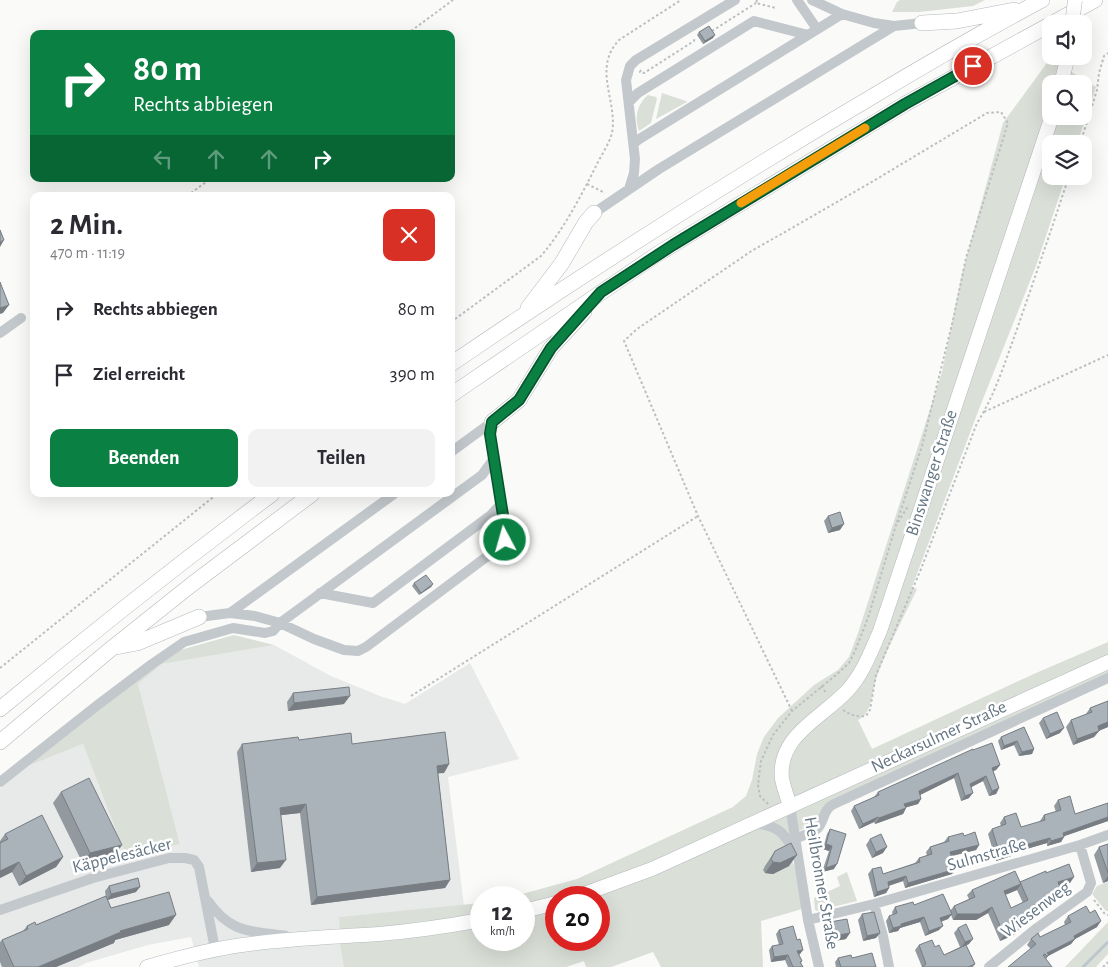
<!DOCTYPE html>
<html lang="de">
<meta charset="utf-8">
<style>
:root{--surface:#fff;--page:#f2f2f3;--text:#2b2b33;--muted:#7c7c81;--accent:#0b8043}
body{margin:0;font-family:"Alegreya Sans",sans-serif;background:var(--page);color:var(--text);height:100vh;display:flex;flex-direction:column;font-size:19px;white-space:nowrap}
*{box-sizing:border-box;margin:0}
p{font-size:16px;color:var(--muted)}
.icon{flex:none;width:28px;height:28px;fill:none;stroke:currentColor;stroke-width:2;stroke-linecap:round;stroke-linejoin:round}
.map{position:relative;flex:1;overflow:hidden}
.sheet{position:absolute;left:30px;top:192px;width:425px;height:305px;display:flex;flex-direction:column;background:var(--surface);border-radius:10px;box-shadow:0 5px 20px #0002}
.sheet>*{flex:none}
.banner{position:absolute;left:30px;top:30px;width:425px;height:152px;border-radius:10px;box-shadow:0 5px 20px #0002;background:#0b8043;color:#fff;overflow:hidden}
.buttons{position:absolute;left:1042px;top:15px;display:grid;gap:10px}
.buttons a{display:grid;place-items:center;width:50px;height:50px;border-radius:10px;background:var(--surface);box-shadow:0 5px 20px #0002;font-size:25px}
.speed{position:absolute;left:470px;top:886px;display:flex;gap:10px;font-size:25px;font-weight:700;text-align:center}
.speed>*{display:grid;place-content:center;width:65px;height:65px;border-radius:50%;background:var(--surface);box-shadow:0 5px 20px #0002;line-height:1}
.speed small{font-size:12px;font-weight:400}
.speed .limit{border:8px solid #d22;background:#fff;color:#111}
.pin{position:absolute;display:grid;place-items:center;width:42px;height:42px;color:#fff;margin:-21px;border:2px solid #fff;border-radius:50%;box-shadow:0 1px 5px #0007}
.me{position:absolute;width:55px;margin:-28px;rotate:354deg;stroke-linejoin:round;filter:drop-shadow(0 0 4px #0008)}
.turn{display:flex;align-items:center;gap:18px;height:105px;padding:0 20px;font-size:22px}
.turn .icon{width:65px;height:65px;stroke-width:2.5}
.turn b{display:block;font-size:35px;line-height:42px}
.lanes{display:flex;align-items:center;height:48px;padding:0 20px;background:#0003;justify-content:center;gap:25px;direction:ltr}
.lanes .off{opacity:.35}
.round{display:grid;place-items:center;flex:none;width:52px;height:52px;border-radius:10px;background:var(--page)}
.summary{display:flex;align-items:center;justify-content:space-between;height:85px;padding:0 20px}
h1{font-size:30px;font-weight:700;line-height:38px}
.primary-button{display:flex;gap:10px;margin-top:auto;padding:10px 20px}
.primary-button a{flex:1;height:58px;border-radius:10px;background:var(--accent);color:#fff;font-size:20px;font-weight:700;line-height:58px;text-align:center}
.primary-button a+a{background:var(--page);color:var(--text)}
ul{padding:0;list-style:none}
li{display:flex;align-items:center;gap:15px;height:65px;padding:0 20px}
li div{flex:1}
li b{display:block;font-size:19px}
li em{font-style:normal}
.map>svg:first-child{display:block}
.built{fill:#e8e9e9}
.green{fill:#dadfd7;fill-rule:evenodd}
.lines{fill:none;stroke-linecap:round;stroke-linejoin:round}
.stream{stroke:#bbc7cb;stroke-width:3}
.major-casing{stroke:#b5babe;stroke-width:15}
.highway-casing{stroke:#b4b9bd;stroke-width:16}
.path{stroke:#bbbfc2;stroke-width:2;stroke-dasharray:2.5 2.5;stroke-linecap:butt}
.minor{stroke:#c3c8cc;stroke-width:10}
.major{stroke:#fff;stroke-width:14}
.highway{stroke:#fff;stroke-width:15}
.major-bridge-casing{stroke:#b5babe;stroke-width:15;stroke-linecap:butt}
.major-bridge{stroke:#fff;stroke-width:14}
.wall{fill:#929a9f;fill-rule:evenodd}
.shaded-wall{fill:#777d82}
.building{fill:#aab3b9;stroke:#777d82}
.route-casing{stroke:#07532c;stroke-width:12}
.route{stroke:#0b8043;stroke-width:9}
.slow{stroke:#f59e0b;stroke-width:9}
.labels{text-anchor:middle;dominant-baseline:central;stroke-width:5;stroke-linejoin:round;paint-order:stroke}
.street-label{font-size:18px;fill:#657683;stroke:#fff}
</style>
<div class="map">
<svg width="1108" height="967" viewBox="0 0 1108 967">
<rect width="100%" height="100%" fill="#fafaf8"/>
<path class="built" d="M274,645l57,31 49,20 25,8 65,-41 49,96 -71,18 16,129 -125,11 1,28 4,22h-145l-8,-30 -43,8 -62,18 -8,4h-78v-179l28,-22 55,-22 43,113 54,-13 -42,-160 24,-20z"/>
<path class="green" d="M900,0h85l-12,6 -54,6h-27l5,-10z
M1052,56l21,17 23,14 -19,57h-26v32h15l-30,90 -57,143 -67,178 5,2c-14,30 -30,59 -41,90 -5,14 -3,34 -18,41l14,29 164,-76 72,-31v32l-283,131 -10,19 -32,14 12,30 7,41 -41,12 2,46h-102l-8,-15 -42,15h-25l-2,-6 -18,6h-222l-4,-22 -1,-28 142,-14v37h43v-42l-13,-1 66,-18 156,-72 13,-11 6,-16 5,-26 7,-17 14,-19 36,-33 24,-15 11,-13 9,-24 84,-261 20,-98 41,-151zM1051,84h33v32h-33zM556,898h43v42h-43z
M662,93l24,8 1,1 -31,17z
M648,95l8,2 1,2 -6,24 -12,8c-5,-14 -2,-26 9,-36z
M234,635l40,10 -112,19 -24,20 42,160 -54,13 -43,-113 -55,22 145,-114z
M847,872l10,29 -40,10 -2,-1 -1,-12 26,-12 -3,-9z
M1108,882v29h-2l-14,-17 5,-8z
M1108,922v32l-12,13h-31z"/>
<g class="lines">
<path class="stream" d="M1083,967l25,-25"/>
<defs>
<path id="major" d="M1061,84l7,-28
M790,805c-3,-8 -6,-17 -8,-26 -5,-43 40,-61 65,-88 16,-17 24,-40 33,-60l172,-515
M573,898l79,-29 456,-207
M524,911l32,-8
M147,967c34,-10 68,-19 103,-23 43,-6 86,-7 129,-10 35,-3 69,-8 102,-14"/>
<path id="highway" d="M922,23l35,-2 57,-11
M528,308l34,-45 24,-41 8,-9
M451,364c135,-92 273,-180 414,-263 58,-35 117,-69 177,-101
M451,395l205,-140 249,-151 190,-104
M492,422l27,-22 32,-52 33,-36
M116,647l21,-4 62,-26
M0,709c89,-74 180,-146 272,-215
M0,742l112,-94 79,-63 121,-91"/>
</defs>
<use href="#major" class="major-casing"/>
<use href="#highway" class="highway-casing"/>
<path class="path" d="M757,0l-1,3 20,5
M712,31l44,-28
M407,34l46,-34
M641,70l-1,2 4,1 50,-32 1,-4
M1046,106l4,-17
M1080,144l17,-54 2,-17 5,-17 4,-3
M587,184l18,9
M187,196l23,-17
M451,322l90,-66c23,-27 40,-60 56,-92 5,-10 12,-20 15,-31 6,-32 -20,-64 7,-93l62,-40
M984,412l124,-57
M0,668l217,-174
M821,686l6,8
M411,696l287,-180
M843,710c7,5 14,7 23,6l4,-6 6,-35 45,-106 56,-146c18,-28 28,-61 39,-91 18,-52 36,-104 53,-156
M792,711l-94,-195 -74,-175 13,-12 113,-77 120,-69 117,-70 14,-1 7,11 -42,135 -13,62 -31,126 -26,79
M768,804l-8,-8 -2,-11 3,-24 12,-26 19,-24 44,-36 13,-12 6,-12 13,-33 28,-93 13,-20
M1094,900l11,14 3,1
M1103,967l5,-5"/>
<path class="minor" d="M797,0l20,29
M812,0l30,14 32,9 20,3 28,-3
M629,102l9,-9 116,-72 54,14
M634,143l7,-5 201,-124
M629,189l5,-16 1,-14 -9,-79 4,-14 6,-6 99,-60
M594,213l65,-44 235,-143
M0,333l21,-15
M451,452l41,-30
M320,593l53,10 118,-88 9,-10
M230,613l164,-119
M199,617l31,-4 25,3 25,7 34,16 30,11 14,1 8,-4 135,-101 4,-6 1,-6 -16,-100 2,-12
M0,782l99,-78 53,-40 32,-22 49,-14 32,5 8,-2 7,-8 202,-148 11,-15
M790,805l18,115 11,47
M758,820l2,4c21,3 24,11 36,28
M796,838c6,-2 17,-5 22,-10 7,-8 5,-19 16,-24l274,-126
M208,901c22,32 42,30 78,35
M874,904l9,32 6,31
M0,910l93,-32 76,-20h16l9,2 5,7 16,82
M808,920l66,-16 206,-59 28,-10
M989,967l48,-39 50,-36 4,-9 -11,-38"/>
<use href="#major" class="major"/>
<use href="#highway" class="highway"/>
<defs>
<path id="major-bridge" d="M1072,24l3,-24"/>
</defs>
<use href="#major-bridge" class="major-bridge-casing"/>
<use href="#major-bridge" class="major-bridge"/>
</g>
<path class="wall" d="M699,32l14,6 -10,6 -6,-9z
M828,516l12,14 -12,3 -4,-12z
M414,583l19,1 -2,3 -12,8 -7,-9z
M293,693l51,11 -56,7 -1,-9z
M1108,701v26l-9,4 -5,6 -21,8 -7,-18 5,-7 15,-6 4,-6z
M1043,718l17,15 -14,6 -7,-16z
M1024,727l10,22 -2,5 -13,2 -5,-11 -13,5 -3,-9 3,-4z
M299,740l53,4 97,20 -5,9h-6l12,107 -5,8 -134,17 -11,-92 -20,2v53l-29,4 -14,-120 5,-8z
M973,750l27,15 -4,5 -3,1 6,17 -3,6 -7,2 -6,-15 -12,6 -2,11 -8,3 -7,-23 -34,17 1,4 -3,5 -12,3v1l-3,6 -28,10 -1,-2 -15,7 -8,-18 3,-5 20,-9 4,-5z
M61,792l54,64 -32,8 -30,-61z
M1058,800l17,14 33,-11v18l-44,15 -3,6 -14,4v-3l-34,10 -2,3 -15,5 -8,-27 4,-5 9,-3 -1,-3 4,-6 17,10 19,-5v-1l4,-6 12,-3 -2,-6z
M830,829l4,40 -12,3 7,-21 -6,-2 4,-15z
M5,834l58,23 -7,10 -37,19 -7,-14 -12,6v-37z
M964,836l15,9 -3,5 -24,6 4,13 -4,5 -47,14 -2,-7 -14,5v2l-3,5 -12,4 -6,-23 4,-5 11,5 32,-11 4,-5 8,-2 -1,-4 4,-5 14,-5 4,-5z
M870,839l13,14 -11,5 -6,-13z
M1108,844v37l-5,2 -9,-28 5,-8z
M775,851l14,15 -16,8 -8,-1 -2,-3 2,-4z
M1046,873l24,10 -10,3 -2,13 -24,10 -2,12 -13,5 -3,8 -16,7 -12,-28 -12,7h-23l-2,-5 -3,4 -7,3 -2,8 -14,6 -5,-14 -20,6 -2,3 -9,2 -3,-12 3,-5 4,-1 -1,-3 3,-5 19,-2 36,6 4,-5 15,-7 -2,-4 5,-5 48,-8zM1017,890l6,13 -12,5 -6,-13z
M109,886l27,6 -29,8 4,8 58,17 -54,15 -1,3 -58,24h-54l-2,-5v-20l2,-2 21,-9 4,-5 9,-1 70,-27 -1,-7z
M862,914l14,24 -13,3 -5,-21z
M1068,916l29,11 -22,12 -4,5 -23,12 -2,3 -16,-11 -3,-3 4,-6 9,-2 25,-12 -1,-3z
M830,922l16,17 -17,3 -3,-14z
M958,928l11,16 -3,1 9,19 -2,3h-51l-7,-17 4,-5 16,2 9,8 16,-8 -6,-14z
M779,930l18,10 6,10 -4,5 3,6 -1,2 2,4h-15l-3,-7 -14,2 -2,-12 3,-4 7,-1 -3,-11z
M838,958h14l24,9h-40l-1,-5z"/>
<path class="shaded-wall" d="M715,35l-2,3 -10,6 2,-3z
M4,240l-4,7v-5z
M9,305l-6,8 -3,1v-6z
M844,524l-4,6 -12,3 4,-5z
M433,584l-2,3 -12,8 2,-2z
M350,696l-6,8 -56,7 6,-8z
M1108,722v5l-13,5 4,-1 -5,6 -21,8 4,-6 21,-13z
M1064,728l-4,5 -14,6 4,-5z
M1017,741l-3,4 -13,5 3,-4z
M1034,749l-2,5 -13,2 3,-4z
M449,764l-5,9 -13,1 6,-8z
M1000,765l-4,5 -8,3 4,-5z
M958,773l-4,5 -38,19 3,-6z
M986,776l-3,5 -17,9 4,-6z
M999,788l-3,6 -7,2 3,-5z
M973,793l-4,5 -8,3 4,-5z
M921,799l-3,5 -17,5 3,-5z
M306,804l-6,9 -26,3 6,-8z
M906,808l-3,6 -28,10 4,-6z
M878,817l-4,5 -15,7 4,-5z
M1108,817v4l-49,17 4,-5z
M1064,837l-3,5 -14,4 4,-5z
M1050,838l-3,5 -34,10 -2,3 -15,5 4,-6 14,-7z
M826,844l6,2 -3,5 -6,-2z
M122,845l-7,11 -32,8 7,-11z
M979,845l-3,5 -29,7 3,-5z
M887,847l-4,6 -11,5 4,-6z
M797,855l-8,11 -16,8 -8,-1 8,-11z
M63,857l-7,10 -37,19 7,-10z
M286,860l-6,8 -29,4 6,-9z
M19,862l-7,10 -12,6v-7z
M837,864l-3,5 -12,3 4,-4z
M956,869l-4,5 -47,14 3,-5z
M906,876l-3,5 -19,6 4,-5z
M1108,876v5l-5,2z
M1074,877l-4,6 -16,5 4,-6z
M450,880l-5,8 -134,17 6,-8z
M1021,884l-4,6 -17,7 4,-6z
M140,887l-4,5 -29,8 4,-6z
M889,888l-3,5 -12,4 3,-5z
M1062,893l-4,6 -30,13 4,-6z
M992,907l-4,6 -12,7h-23l4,-6z
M952,914l-4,5 -12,4 4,-5z
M176,915l-7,10 -54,15 -1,3 -58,24h-18l82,-36z
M1036,915l-4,6 -19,8 5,-6z
M924,917l-4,5 -20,6 -2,3 -9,2 4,-5 8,-4z
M1101,921l-4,6 -22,12 -4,5 -23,12 -5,6 4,-6v-3l27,-17z
M943,926l-4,4 -14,6 4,-5z
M1020,928l-4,6 -16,7 4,-6z
M850,933l-4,6 -17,3 4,-6z
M880,933l-4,5 -13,3 4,-5z
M973,939l-4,5 -8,4 4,-6z
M803,950l-3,4 -6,2 3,-5z
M788,955l-3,5 -14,2 3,-5z"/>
<path class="building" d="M709,26l6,9 -10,6 -6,-9z
M0,230l4,10 -4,2z
M0,282l9,23 -9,3z
M840,512l4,12 -12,4 -4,-12z
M426,575l7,9 -12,9 -7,-10z
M349,687l1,9 -56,7 -1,-10z
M1108,701v21l-10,4 1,5 -22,8 -6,-19 21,-8 -2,-4z
M1057,712l7,16 -14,6 -7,-16z
M1024,727l10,22 -12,3 -5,-11 -13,5 -3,-9z
M445,732l4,32 -12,2 13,114 -133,17 -11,-93 -26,4 6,52 -29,3 -15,-119 56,-7 1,3 52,-7 1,11z
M992,743l8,22 -8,3 7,20 -7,3 -6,-15 -16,8 3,9 -8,3 -7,-23 -39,18 2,8 -17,5 2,4 -27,10 -1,-1 -15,7 -9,-18 25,-11 -1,-3 95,-43v1z
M89,778l33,67 -32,8 -29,-61z
M1070,796l5,18 33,-11v14l-45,16 1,4 -13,4 -1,-3 -36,10v3l-14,4 -8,-26 14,-5 -2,-7 12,-4 5,14 24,-7 -1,-5 17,-5 -3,-10z
M42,815l21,42 -37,19 -7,-14 -19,9v-28l8,-4 -3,-5z
M830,829l16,5 -9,30 -11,4 6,-22 -6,-2z
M975,832l4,13 -29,7 6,17 -48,14 -2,-7 -18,6 1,6 -12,4 -5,-23 9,-2 2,7 37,-12 -1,-4 13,-4 -2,-7 19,-6 -1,-4 15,-4 1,3z
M881,834l6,13 -11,5 -6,-13z
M791,843l6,12 -17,8 -7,-1 -2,-3 4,-8z
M1108,844v29l-9,-26z
M1069,864l5,13 -16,5 4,11 -30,13 4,9 -18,8 2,5 -16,7 -12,-28 -12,7h-23l-3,-8 21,-9 -3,-7 43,-19 6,13 -17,7 7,17 17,-8 -8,-18 26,-11v2z
M138,878l2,9 -29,7 -2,-8z
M169,892l7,23 -56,16 1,1 -83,35h-24l-12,-27 26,-11 -1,-3 8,-4 1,3 70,-29 5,12z
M943,894l9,20 -12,4 3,8 -14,5 -5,-14 -23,7v2l-8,2 -4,-12 8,-3 -2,-6 18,-5 1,3z
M1086,906l4,7 5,-3 6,11 -27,15 1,3 -28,14 2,2 -2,1 -2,-2 -2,1 9,12h-44l28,-23 -5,-5 7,-6 2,4 31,-15 -3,-6z
M874,912l6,21 -13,3 -5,-22z
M847,919l3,14 -17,3 -3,-14z
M966,924l7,15 -8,3 -7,-14z
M793,926l4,14 3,-1 3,11 -6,1 5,10 -2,1 3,5h-10l-5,-12 -14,2 -2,-11 11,-2 -4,-14z
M932,940l3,7 4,-2 5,10 22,-10 9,19 -7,3h-46l4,-3 -7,-19z
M872,953l4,14h-35l-3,-9 13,-3 1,3z"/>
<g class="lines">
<defs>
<path id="route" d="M505,540l1,-6 -16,-100 2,-12 27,-22 32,-52 50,-56 72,-47 232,-141 68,-38"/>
</defs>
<use href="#route" class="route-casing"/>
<use href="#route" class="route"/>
<path class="slow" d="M741,203l124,-75"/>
</g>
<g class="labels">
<g class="street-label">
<text transform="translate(932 473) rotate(-72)">Binswanger Straße</text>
<text transform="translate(939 737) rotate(-25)">Neckarsulmer Straße</text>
<text transform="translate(987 855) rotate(-16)">Sulmstraße</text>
<text transform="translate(122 856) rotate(-14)">Käppelesäcker</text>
<text transform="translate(821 883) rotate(80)">Heilbronner Straße</text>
<text transform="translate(1036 910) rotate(-37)">Wiesenweg</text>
</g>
</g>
</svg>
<div class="buttons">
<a><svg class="icon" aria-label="sound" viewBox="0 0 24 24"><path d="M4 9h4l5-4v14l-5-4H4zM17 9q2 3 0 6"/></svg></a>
<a><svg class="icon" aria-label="search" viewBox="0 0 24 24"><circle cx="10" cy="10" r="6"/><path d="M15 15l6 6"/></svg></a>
<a><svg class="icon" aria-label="layers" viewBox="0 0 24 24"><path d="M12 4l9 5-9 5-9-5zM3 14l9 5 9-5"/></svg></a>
</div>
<div class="speed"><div>12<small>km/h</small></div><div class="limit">20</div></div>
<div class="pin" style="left:973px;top:66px;background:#d93025"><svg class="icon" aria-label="arrive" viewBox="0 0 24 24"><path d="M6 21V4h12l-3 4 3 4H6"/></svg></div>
<svg class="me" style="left:505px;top:540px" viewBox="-20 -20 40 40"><circle r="17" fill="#0b8043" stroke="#fff" stroke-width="3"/><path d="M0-11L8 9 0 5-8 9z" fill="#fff"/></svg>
<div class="banner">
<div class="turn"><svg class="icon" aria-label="right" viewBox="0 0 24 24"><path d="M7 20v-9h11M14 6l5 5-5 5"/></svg><div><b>80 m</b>Rechts abbiegen</div></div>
<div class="lanes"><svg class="icon off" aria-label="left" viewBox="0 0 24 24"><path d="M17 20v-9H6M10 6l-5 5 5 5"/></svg><svg class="icon off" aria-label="ahead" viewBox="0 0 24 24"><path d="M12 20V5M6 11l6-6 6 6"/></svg><svg class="icon off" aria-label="ahead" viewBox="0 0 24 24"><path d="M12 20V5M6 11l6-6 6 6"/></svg><svg class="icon" aria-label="right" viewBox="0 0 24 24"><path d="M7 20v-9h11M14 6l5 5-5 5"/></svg></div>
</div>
<section class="sheet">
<div class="summary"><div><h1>2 Min.</h1><p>470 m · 11:19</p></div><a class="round" style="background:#d93025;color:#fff"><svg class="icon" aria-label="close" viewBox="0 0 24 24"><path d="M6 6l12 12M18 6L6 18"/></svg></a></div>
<ul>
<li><svg class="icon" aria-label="right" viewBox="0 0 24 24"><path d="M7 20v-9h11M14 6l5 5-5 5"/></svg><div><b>Rechts abbiegen</b></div><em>80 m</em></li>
<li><svg class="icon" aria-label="arrive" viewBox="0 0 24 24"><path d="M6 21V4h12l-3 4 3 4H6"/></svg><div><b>Ziel erreicht</b></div><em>390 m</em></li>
</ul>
<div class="primary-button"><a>Beenden</a><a>Teilen</a></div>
</section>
</div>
